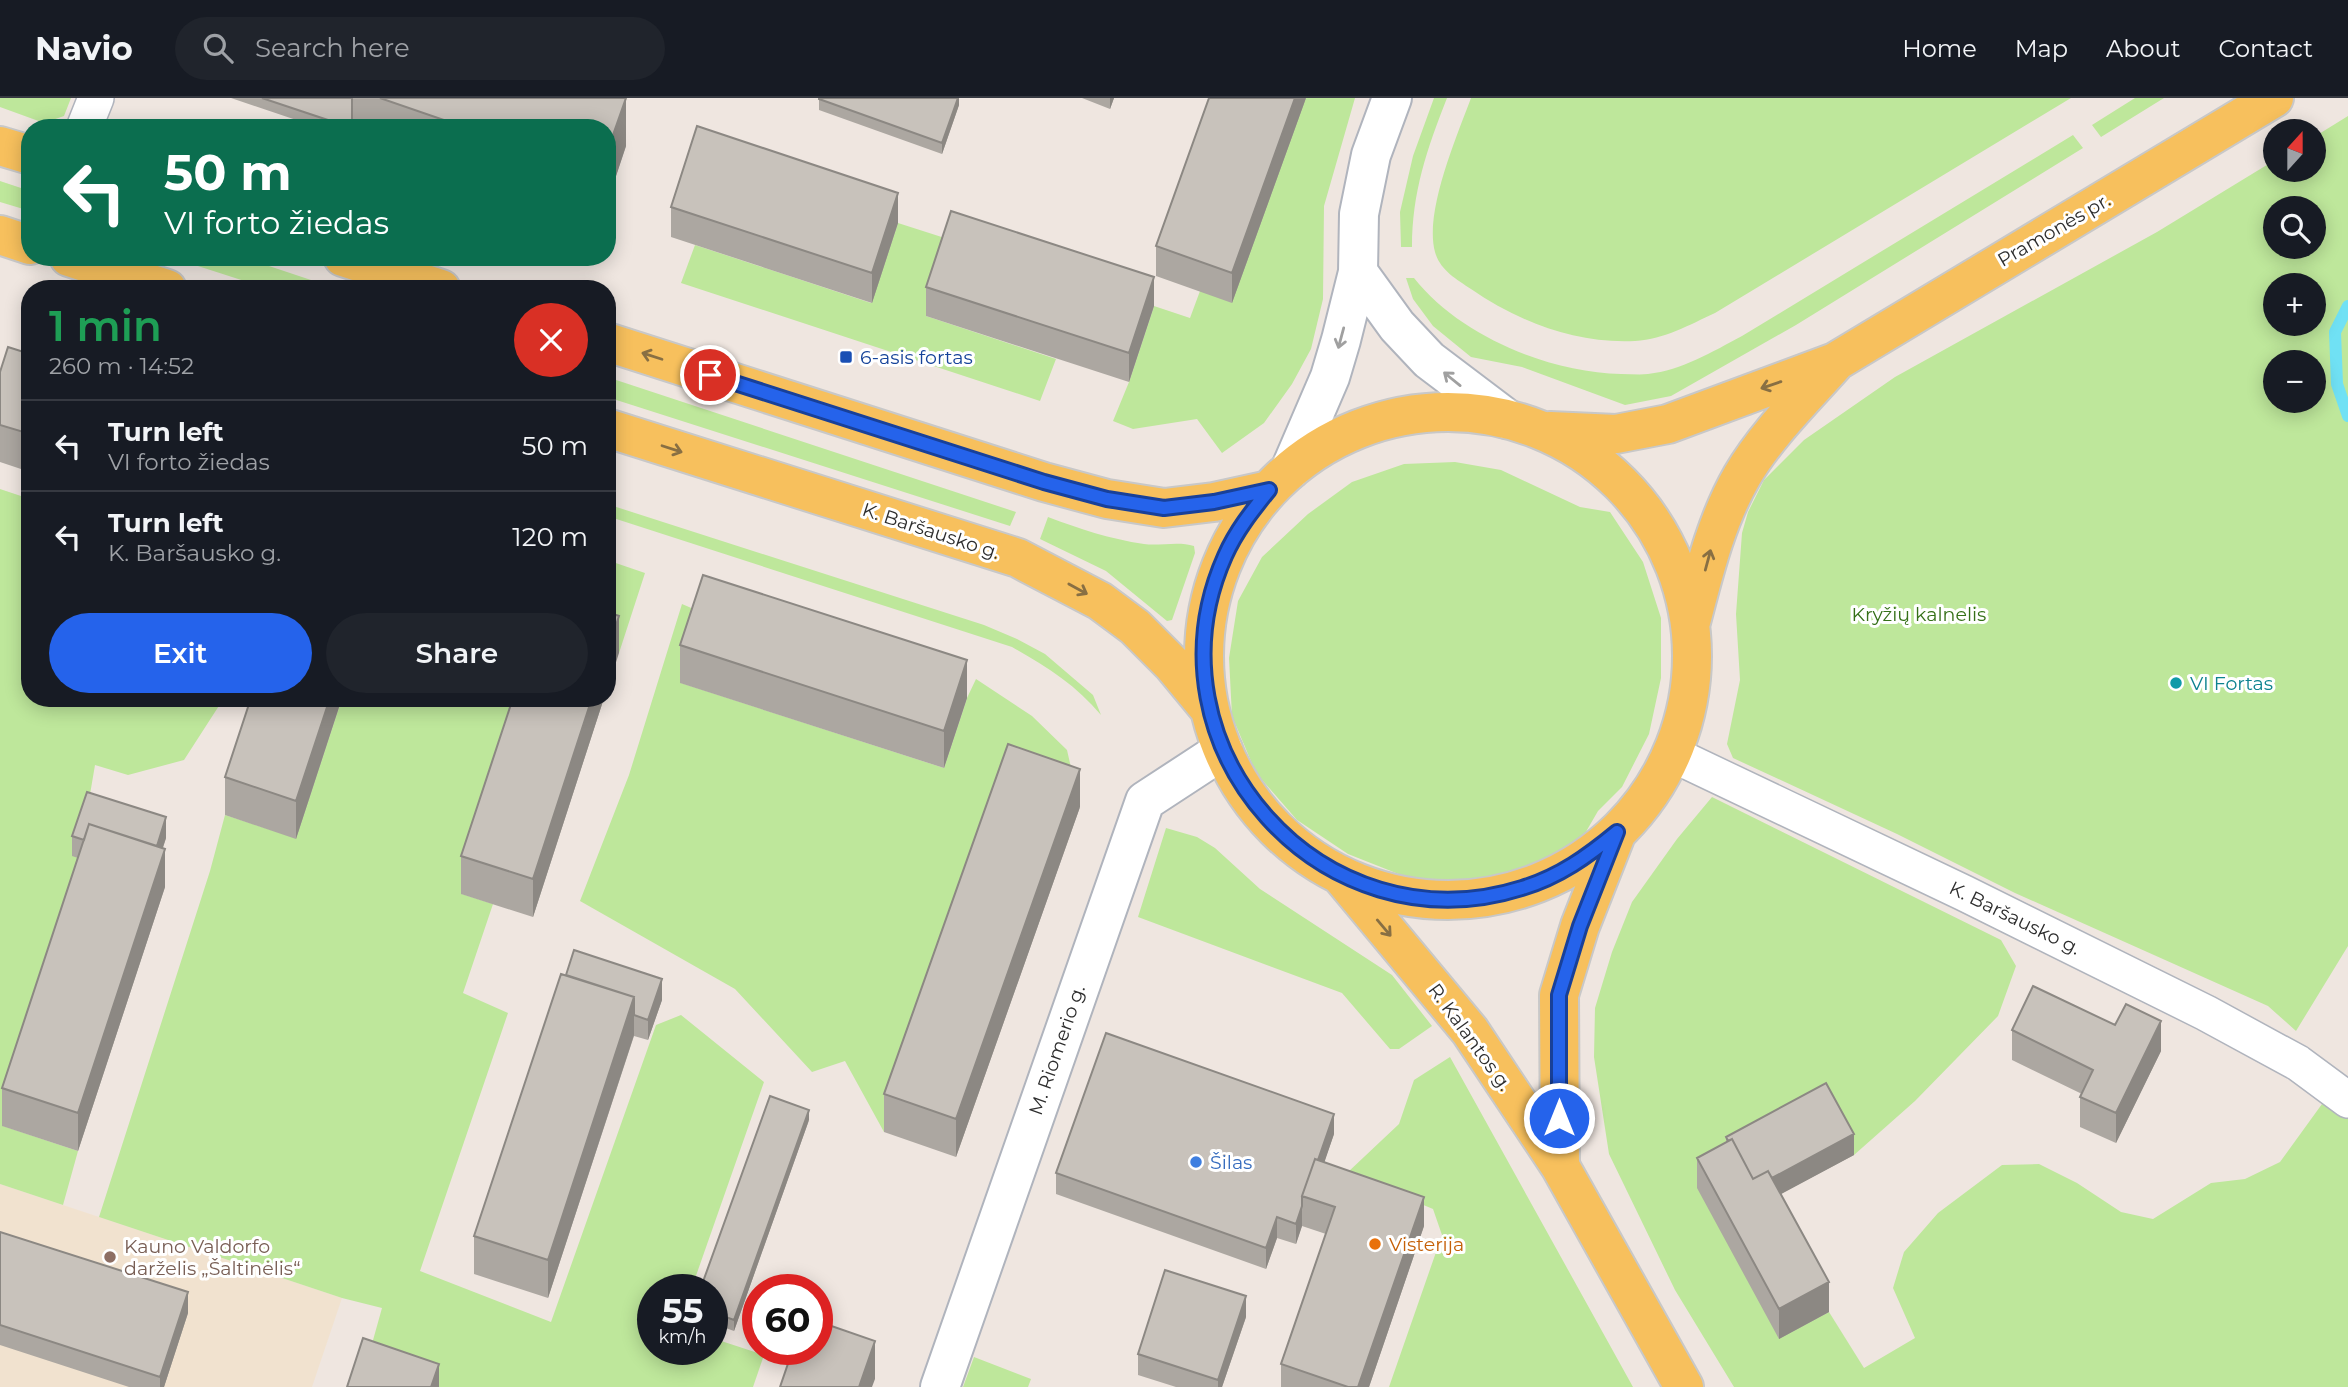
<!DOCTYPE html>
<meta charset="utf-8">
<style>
:root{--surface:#171b24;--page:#20242c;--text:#f1f3f6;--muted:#9ea1a6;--line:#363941;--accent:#2563eb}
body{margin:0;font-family:Montserrat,sans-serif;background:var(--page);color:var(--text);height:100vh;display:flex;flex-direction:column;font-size:26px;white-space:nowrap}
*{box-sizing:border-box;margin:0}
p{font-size:23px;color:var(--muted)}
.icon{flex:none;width:38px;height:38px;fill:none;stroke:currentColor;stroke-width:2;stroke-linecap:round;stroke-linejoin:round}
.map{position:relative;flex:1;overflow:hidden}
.side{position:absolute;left:21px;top:182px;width:595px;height:427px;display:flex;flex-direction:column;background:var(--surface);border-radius:28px;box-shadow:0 4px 18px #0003}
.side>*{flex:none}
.hud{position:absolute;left:21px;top:21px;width:595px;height:147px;border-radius:28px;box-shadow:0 4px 18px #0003;background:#0b6e4f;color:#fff;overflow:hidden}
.needle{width:46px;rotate:21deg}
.controls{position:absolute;left:2263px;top:21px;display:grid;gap:14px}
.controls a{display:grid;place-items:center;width:63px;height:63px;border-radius:50%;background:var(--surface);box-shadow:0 4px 18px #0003;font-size:35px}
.speed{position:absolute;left:637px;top:1176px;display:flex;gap:14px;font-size:35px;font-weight:700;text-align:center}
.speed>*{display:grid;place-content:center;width:91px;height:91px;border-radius:50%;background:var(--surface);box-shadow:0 4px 18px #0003;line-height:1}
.speed small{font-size:18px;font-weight:400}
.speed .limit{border:10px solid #d22;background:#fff;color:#111}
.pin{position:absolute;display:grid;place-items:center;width:60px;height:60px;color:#fff;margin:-30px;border:4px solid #fff;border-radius:50%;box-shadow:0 2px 7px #0007}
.me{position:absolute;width:77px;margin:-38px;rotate:0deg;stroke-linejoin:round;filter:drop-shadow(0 0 5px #0008)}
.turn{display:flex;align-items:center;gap:24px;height:147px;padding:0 28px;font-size:32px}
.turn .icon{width:91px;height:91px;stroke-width:2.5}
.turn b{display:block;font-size:49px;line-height:60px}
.round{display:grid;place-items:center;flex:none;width:74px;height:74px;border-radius:37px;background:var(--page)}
.headline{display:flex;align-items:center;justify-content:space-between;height:119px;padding:0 28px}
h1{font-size:42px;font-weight:600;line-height:52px;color:#1e9e55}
.button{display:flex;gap:14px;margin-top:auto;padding:14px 28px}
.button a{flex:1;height:80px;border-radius:42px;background:var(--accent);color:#fff;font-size:28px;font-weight:600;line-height:80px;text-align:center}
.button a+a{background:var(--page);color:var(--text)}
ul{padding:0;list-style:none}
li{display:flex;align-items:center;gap:21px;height:91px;padding:0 28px;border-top:2px solid var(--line)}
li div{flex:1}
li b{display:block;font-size:26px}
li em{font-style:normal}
header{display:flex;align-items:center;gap:42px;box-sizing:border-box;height:98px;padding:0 35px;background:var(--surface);border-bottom:2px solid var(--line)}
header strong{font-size:33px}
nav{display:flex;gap:38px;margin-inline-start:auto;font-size:24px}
.search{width:490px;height:63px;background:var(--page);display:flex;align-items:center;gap:18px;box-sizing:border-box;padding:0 24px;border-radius:38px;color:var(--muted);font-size:26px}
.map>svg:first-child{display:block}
.education{fill:#f1e2cf}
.green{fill:#bee79b;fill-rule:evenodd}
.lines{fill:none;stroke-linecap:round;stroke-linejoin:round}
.stream{stroke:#70e1f4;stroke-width:12}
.minor-casing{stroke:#b0b4bd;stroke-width:38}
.tertiary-casing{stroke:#b0b4bd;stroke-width:42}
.secondary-casing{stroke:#b0b4bd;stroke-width:42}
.primary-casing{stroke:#c8c8c8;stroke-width:42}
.minor{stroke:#fff;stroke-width:35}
.tertiary{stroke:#fff;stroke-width:38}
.secondary{stroke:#fff;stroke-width:38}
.primary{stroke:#f7c05d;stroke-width:38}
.wall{fill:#aca7a1}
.shaded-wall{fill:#8c8883}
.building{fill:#c8c2bb;stroke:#8c8883;stroke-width:2}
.oneway{stroke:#a0a0a0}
.oneway2{stroke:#886f43}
.route-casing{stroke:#184099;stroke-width:18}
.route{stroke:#2563eb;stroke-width:12}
.transit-dot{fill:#1a4fb4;stroke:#fff;stroke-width:2.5}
.culture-dot{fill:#0f9aa8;stroke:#fff;stroke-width:2.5}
.shop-dot{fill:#3f7fe0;stroke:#fff;stroke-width:2.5}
.food-dot{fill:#e8710a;stroke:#fff;stroke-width:2.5}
.education-dot{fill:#8d6e63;stroke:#fff;stroke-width:2.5}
.labels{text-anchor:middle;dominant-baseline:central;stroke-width:6;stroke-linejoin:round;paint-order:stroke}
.street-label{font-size:19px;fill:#2d2d2d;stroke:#fff}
.transit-label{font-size:19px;fill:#164399;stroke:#fff;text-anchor:start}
.park-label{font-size:19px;fill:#357018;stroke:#fff}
.culture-label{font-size:19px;fill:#0d838f;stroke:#fff;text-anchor:start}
.shop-label{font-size:19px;fill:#366cbe;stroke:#fff;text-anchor:start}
.food-label{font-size:19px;fill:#c56008;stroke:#fff;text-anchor:start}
.education-label{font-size:19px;fill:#785e54;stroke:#fff;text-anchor:start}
</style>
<header>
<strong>Navio</strong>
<div class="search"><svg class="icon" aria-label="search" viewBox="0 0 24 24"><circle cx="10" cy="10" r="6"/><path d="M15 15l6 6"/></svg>Search here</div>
<nav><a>Home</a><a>Map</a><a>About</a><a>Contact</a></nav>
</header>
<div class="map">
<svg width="2348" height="1289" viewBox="0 0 2348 1289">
<rect width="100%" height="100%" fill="#efe6e0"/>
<path class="education" d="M0,1086l342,114 -30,89h-312z"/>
<path class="green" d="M0,0h71l-7,18 -20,7 -44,-16z
M1306,0h49l-31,108 -1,93 -12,50 -19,35 -28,39 -42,30 -25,-34 -64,10 -20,-8 16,-39 25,-76 36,12 10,-27z
M1434,0h13c-20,51 -35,94 -35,149h-11l-1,-35 13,-56z
M1471,0h600l-356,215c-26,12 -50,26 -80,28 -59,3 -116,-19 -164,-52 -15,-10 -31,-19 -36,-37 -11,-40 22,-116 36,-154z
M2135,0h29l-63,39 -9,-12z
M2348,18v830l-52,85 -28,-25 -253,-113 -118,-59 -164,-76 -6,-14 13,-64 -4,-66 6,-81 6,-21 16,-32 40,-40 91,-63 262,-145 118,-72v10h39v-33zM2275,110h39v39h-39zM2275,187h39v39h-39zM2275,264h39v39h-39z
M2073,37l10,13 -287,177 -125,71 -46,9 -103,-38 -51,-10 -38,-31 -20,-27 -7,-21h8c46,58 134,94 207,96 9,0 19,1 27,0 34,-4 64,-22 94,-38z
M0,83l30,10v20l-30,-9z
M898,125l53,17 -25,76 130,43 -16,42 -359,-118 14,-38 176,58z
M170,159h72l96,32h-69z
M607,279l409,135 -6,14 -403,-129z
M1455,364l46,8 79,37 30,5 33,50 18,56v60l-12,56 -27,53 -24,24 -29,50 -46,21 -62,6 -60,-13 -53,-21 -51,-34 -41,-47 -24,-57 -3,-58 9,-57 24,-44 46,-43 44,-32 52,-18z
M0,391l30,10v199h194l-40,62 -56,15 -33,-10 -8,47 2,50 -86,264 75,25 -15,54 -63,-21z
M607,406l377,121 33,14 28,15 48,41 8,20c-25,-30 -55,-49 -89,-68l-405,-131z
M1048,419c32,12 62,22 96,27 16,2 35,-3 50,2l1,7 -23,67 -5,1 -61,-50 -66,-32z
M607,462l38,13 -26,80 -12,-4z
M682,506l21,9 -22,70 263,85 23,-70 9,-19 56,37 35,34 13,57 -72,-25 -124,350 -39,-71 -33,11 -77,-83 -155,-88 49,-126z
M342,600h183l-63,196 31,10 -30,89 45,20 -88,258 131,51 105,-297 25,-10 83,67 -73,208h-38v59h59v-11l52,17 -11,32h-358l-32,-11 19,-68 -40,-10 -243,-81 111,-346 15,-56 71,23z
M1712,699l289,143 15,26 -18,50 -83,85 -61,54 -28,-51 -100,53 53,181 50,-26 35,56 51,-30 -22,-50 11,-36 34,-39 64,-48 37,-1 38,19 44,29 32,7 58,-36 34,-4 35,-17 42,-58 15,4 11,11v268h-614l-59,-97 -66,-136 -15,-97 1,-49 17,-56 20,-50 45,-63z
M1166,730l31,9 18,11 45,41 132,86 40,51 -33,23h-9l-48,-56 -204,-76z
M1450,959l183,330h-244l53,-152 -9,-26 -86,-36 52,-49 15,-44z
M974,1259l57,22 -3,8h-65z"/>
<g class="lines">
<path class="stream" d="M2348,208l-13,26 2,52 11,32"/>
<defs>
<path id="minor" d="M84,30l12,-30
M1672,656l292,139 242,120 92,50 50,37"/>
<path id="tertiary" d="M940,1289l205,-586 78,-51"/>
<path id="secondary" d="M1358,174l39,54 32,34 78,59
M1290,372l40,-93 11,-37 17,-68 1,-58 12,-59 21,-57"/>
<path id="primary" d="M0,48l30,9
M0,137l30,10
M69,159l98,32
M343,159l98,32
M607,244l437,140 63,17 57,9 50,-6 55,-12
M1204 558a244 244 0 1 1 488 0a244 244 0 1 1-488 0Z
M607,330l411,130 82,43 35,26 37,37 38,46
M1550,333l66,3 52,-10 167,-62 439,-264
M1691,524c13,-50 25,-101 51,-146 24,-41 61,-77 92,-112
M1342,779l128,154 90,135 124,221
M1560,1068l-1,-171 21,-69 37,-94"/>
</defs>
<use href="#minor" class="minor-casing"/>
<use href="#tertiary" class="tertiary-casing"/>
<use href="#secondary" class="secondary-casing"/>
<use href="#primary" class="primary-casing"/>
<use href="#minor" class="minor"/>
<use href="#tertiary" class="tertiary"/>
<use href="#secondary" class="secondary"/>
<use href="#primary" class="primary"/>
</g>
<path class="wall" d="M231,0h395v48l-19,57v-75h-287z
M959,0v7l-17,49 -123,-44v-11z
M1082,0h32l-4,11z
M1306,0l-74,205 -76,-27v-30z
M671,109l227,16 -26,80 -201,-66z
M926,189l228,19 -25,76 -203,-66z
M30,256v118l-30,-10v-90z
M680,547l287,53 -23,70 -264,-85z
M342,600l-46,141 -71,-24v-38z
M513,600h91l-71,219 -72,-23v-38z
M1080,709l-124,350 -72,-25v-38z
M72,738l94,2 -3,10 2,39 -87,264 -76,-25v-38l76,-230 -6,-2z
M561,876l101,26 -14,40 -14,-4 -86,262 -74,-24v-38z
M2012,932l149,21 -45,92 -36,-16v-30l2,-3 -70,-34z
M809,1022l-75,211 -22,-8v-33z
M1334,1036l-10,28 100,64 -55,161h-88v-23l45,-130 -24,-8 -6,18 -19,-6 -11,31 -210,-75v-21z
M1726,1039l128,18 -74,39 49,118 -50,27 -82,-151v-30l29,-15z
M0,1134l188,81 -24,74h-35l-129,-42z
M1246,1219l-24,70h-46l-38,-12v-21z"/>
<path class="shaded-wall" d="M626,0v48l-19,57v-51z
M958,0h1v7l-17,49v-11z
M1110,0h4l-4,11z
M1295,0h11l-74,205v-30z
M898,95v30l-26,80v-30z
M1154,179v29l-25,76v-29z
M619,518v37l-12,37v-38z
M967,562v38l-23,70v-37z
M330,600h12l-46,141v-38z
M592,600h12l-71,219v-38z
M1080,671v38l-124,350v-38z
M166,719v21l-15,44v-20z
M165,751v38l-87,264v-38z
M662,881v21l-14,40v-20z
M634,899v38l-86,263v-38z
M2161,923v30l-45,92v-30z
M809,1012v10l-75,211v-11z
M1334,1016v20l-22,65 -7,-2z
M1854,1036v21l-101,54v-21z
M1424,1099v29l-55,161h-11z
M1302,1108v20l-6,18v-20z
M1277,1119v21l-11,31v-21z
M1829,1184v30l-50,27v-30z
M188,1194v21l-24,74h-4v-10z
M1246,1198v21l-24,70h-4v-7z
M875,1243v38l-3,8h-13z
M439,1266v23h-8z"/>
<path class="building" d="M262,0h90v30z
M380,0h246l-19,54v-24h-140z
M819,0h139l-16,45 -123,-44z
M1209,0h86l-63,175 -76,-27z
M697,28l201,67 -26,80 -201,-66z
M951,113l203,66 -25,76 -203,-66z
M8,249l22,7v80l-30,-9v-53z
M703,477l264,85 -23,71 -264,-86z
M607,514l12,4 -12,36z
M251,600h79l-34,103 -71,-24z
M513,600h79l-59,181 -72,-23z
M1008,646l72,25 -124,350 -72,-25z
M87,694l79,25 -9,29 -68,-22 -5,16 -12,-4z
M89,726l76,25 -87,264 -76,-25z
M574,852l88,29 -14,41 -14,-5v-18l-68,-22z
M561,876l73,23 -86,263 -74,-24z
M2033,888l82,39 11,-21 35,17 -45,92 -36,-16 13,-27 -81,-40z
M1106,935l228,81 -16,46 -3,-1 -13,37v10l-6,18 -19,-7 -11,31 -210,-75z
M1826,985l28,51 -82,44 -4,-7 -15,8 -21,-40 -4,2 -2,-4z
M770,998l39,14 -75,210 -22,-8v-22h-12z
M1732,1041l21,40 15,-8 61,111 -50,27 -82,-151z
M1315,1061l109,38 -66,190h-10l-67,-23 54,-157 -33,-11z
M0,1134l188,60 -28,85 -160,-52z
M1165,1172l81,26 -28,84 -80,-26z
M817,1223l58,20 -16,46h-79l13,-38h24z
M363,1240l76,26 -8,23h-84z"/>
<defs><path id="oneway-shaft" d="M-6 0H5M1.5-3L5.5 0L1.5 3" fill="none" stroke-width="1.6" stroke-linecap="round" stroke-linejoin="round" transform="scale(1.75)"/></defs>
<g class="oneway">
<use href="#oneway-shaft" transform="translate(1341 240) rotate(105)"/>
<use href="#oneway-shaft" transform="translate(1452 281) rotate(-141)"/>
</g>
<g class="oneway2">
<use href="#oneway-shaft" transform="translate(652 258) rotate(-162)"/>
<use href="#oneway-shaft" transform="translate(1771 287) rotate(161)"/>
<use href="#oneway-shaft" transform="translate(672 351) rotate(18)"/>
<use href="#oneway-shaft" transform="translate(1708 462) rotate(-75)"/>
<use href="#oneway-shaft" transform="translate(1078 491) rotate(29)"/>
<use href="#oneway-shaft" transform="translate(1384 830) rotate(50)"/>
</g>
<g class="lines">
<defs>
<path id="route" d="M710,277l334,107 63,17 57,9 50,-6 55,-12c-17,21 -33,41 -44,66 -85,191 98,395 297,332 37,-11 66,-32 95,-56l-37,94 -21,69v123"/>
</defs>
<use href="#route" class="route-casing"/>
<use href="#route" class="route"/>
</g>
<rect class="transit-dot" x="839" y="252" width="14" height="14" rx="3.5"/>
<circle class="culture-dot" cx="2176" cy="585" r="7"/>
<circle class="shop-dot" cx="1196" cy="1064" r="7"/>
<circle class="food-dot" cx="1375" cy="1146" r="7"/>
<circle class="education-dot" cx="110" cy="1159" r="7"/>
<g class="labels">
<g class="street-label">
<text transform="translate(2054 132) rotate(-30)">Pramonės pr.</text>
<text transform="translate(931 433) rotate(18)">K. Baršausko g.</text>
<text transform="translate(2015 820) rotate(26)">K. Baršausko g.</text>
<text transform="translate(1470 939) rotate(54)">R. Kalantos g.</text>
<text transform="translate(1057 952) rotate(-71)">M. Riomerio g.</text>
</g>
<g class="transit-label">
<text x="860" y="259">6-asis fortas</text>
</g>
<g class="park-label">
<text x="1919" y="516">Kryžių kalnelis</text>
</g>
<g class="culture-label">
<text x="2190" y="585">VI Fortas</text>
</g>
<g class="shop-label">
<text x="1210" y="1064">Šilas</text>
</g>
<g class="food-label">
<text x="1389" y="1146">Visterija</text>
</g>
<g class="education-label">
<text x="124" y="1148">Kauno Valdorfo<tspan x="124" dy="22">darželis „Šaltinėlis“</tspan></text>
</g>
</g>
</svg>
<div class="controls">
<a><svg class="needle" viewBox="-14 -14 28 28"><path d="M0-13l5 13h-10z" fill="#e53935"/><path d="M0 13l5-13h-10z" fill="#9ea1a6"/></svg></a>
<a><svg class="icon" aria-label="search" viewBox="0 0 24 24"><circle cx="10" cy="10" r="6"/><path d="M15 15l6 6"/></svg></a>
<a>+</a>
<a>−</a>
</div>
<div class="speed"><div>55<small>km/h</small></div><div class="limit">60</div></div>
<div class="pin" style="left:710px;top:277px;background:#d93025"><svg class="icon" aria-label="arrive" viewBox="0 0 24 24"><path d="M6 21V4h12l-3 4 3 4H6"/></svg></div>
<svg class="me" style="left:1559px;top:1020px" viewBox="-20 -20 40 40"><circle r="17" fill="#2563eb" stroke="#fff" stroke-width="3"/><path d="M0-11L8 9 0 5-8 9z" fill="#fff"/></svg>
<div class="hud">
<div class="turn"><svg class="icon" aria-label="left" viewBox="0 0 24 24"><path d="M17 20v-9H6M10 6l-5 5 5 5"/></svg><div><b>50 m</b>VI forto žiedas</div></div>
</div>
<section class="side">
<div class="headline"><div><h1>1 min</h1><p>260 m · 14:52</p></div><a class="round" style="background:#d93025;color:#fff"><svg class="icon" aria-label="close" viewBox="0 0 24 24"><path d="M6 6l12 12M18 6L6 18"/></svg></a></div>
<ul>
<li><svg class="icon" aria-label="left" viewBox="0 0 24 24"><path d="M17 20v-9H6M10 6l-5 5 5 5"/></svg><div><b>Turn left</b><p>VI forto žiedas</p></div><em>50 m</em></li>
<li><svg class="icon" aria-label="left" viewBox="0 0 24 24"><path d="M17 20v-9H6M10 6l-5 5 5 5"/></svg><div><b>Turn left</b><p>K. Baršausko g.</p></div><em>120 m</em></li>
</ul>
<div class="button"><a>Exit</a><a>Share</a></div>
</section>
</div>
